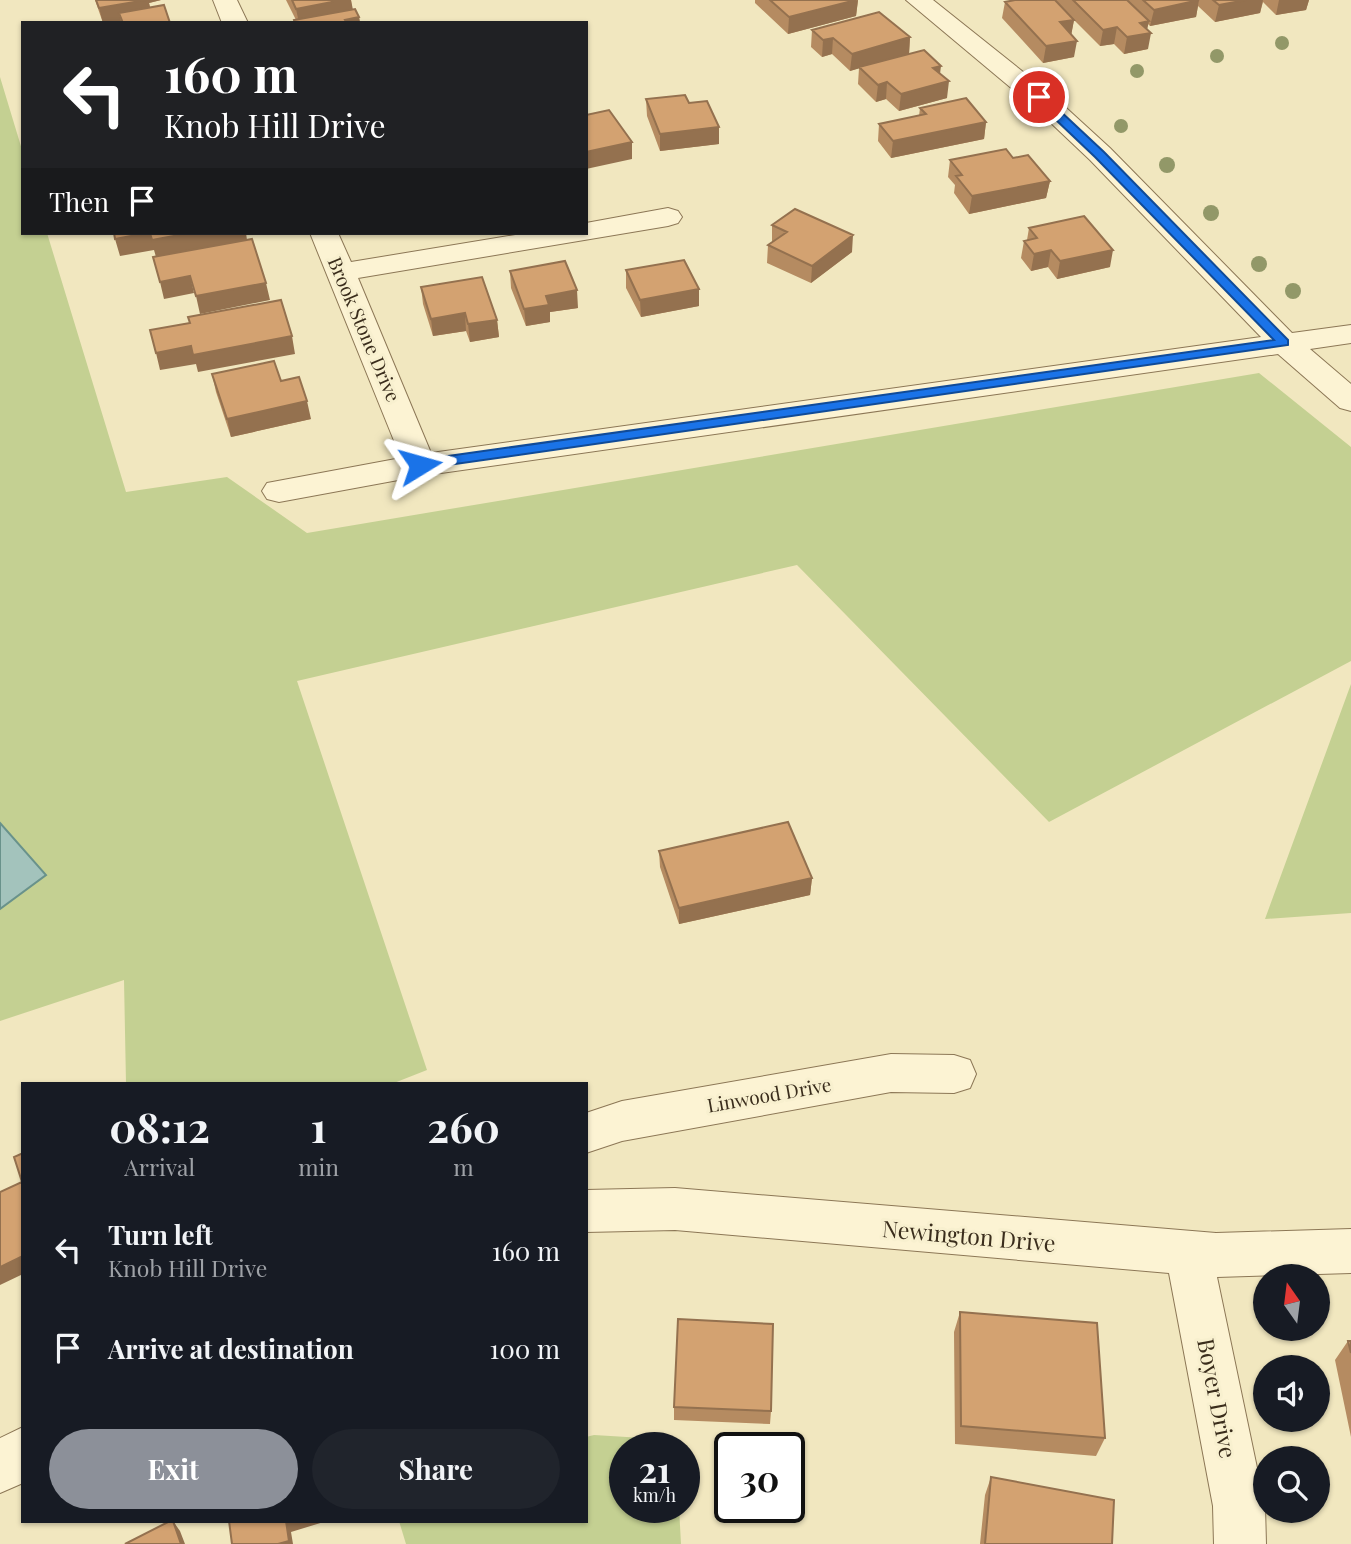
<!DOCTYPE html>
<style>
:root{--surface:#171b24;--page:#20242c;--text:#f1f3f6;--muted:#9ea1a6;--accent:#8c9099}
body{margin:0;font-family:"Playfair Display",serif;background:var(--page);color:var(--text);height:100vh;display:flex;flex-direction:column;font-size:26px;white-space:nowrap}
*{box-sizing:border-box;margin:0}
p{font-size:23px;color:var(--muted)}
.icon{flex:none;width:38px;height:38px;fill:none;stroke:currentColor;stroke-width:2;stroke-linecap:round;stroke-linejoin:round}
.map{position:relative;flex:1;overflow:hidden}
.side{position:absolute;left:21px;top:1082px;width:567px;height:441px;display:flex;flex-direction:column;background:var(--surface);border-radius:0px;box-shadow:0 2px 5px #0004}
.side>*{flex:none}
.top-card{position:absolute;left:21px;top:21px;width:567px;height:214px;border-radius:0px;box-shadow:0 2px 5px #0004;background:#202124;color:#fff;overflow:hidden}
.needle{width:46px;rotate:346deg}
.tools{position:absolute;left:1253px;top:1264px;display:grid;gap:14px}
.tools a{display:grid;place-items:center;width:77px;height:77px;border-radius:50%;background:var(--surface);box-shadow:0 2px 5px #0004;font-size:35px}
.speed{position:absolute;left:609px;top:1432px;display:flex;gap:14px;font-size:35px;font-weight:700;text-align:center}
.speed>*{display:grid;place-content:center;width:91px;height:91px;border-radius:50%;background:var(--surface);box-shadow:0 2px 5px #0004;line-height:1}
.speed small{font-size:18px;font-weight:400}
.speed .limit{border:4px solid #111;border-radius:10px;background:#fff;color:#111}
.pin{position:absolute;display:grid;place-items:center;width:60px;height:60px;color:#fff;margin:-30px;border:4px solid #fff;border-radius:50%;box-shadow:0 2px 7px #0007}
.me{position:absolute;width:77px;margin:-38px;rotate:82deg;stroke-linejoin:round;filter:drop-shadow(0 0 5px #0008)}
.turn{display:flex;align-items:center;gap:24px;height:147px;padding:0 28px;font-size:32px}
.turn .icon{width:91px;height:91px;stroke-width:2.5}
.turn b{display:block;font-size:49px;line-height:60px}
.then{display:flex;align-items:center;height:66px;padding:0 28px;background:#0003;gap:14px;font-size:26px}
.eta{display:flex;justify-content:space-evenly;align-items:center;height:119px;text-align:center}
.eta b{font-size:42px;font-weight:700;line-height:49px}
.primary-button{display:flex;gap:14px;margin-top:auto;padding:14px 28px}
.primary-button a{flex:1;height:80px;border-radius:42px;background:var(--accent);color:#fff;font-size:28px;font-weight:700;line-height:80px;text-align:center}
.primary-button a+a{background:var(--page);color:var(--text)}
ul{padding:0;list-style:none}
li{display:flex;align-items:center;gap:21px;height:98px;padding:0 28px}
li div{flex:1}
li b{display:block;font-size:26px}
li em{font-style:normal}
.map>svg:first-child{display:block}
.green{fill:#c4d092}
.water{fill:#a3c3bc;stroke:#69928b;stroke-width:2}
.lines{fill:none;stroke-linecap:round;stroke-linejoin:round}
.street-casing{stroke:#8c7756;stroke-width:2}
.street{fill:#fcf3d3;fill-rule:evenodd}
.tree{fill:#929868}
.wall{fill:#b58b61}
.shaded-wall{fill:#94714f}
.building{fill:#d3a271;stroke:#94714f;stroke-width:2}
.route{fill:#1a73e8;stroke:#114b97;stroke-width:2}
.labels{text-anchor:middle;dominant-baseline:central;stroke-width:6;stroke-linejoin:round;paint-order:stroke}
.street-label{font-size:19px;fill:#3a2d1c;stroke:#f8f0cf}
.near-street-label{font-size:23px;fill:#3a2d1c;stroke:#f8f0cf}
</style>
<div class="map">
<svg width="1351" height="1544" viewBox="0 0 1351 1544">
<rect width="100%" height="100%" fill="#f1e7bf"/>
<path class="green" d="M0,77l23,76v80h24l79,259 101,-15 80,56 952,-160 92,74v214l-302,161 -252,-257 -500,116 130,389 -33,13h-268l-2,-103 -124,41z
M1351,684v229l-86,6z
M594,1435l82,5 1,7h-52v60h54l2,37h-275l-7,-23h187v-84z"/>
<path class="water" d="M0,823l46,52 -46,34z"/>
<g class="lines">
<defs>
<path id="street" d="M213,0h24l11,23h-26z
M906,0h27l119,95 58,53 182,185 59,-8v18l-41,6 41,35v27l-11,-3 -62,-54 -858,122 -141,26 -12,-3 -5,-8 5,-8 134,-25 -91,-225h28l13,29 176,-29h59v-10l82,-15 10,3 4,6 -4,6 -10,3 -310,52 73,175 830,-116 -171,-177 -56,-53z
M891,1054l63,1 16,5 6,14 -6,14 -16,5 -63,-1 -269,49 -36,12v-40l36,-12z
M675,1188l541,45 135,-4v44l-134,4 48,229 1,38h-52l-1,-38 -44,-233 -494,-43 -89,2v-42z
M23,1427v56l-23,10v-55z"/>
</defs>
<use href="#street" class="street-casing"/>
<use href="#street" class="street"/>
</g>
<g class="tree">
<circle cx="1282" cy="43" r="7"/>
<circle cx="1217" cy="56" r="7"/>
<circle cx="1137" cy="71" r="7"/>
<circle cx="1121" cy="126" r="7"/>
<circle cx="1167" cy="165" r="8"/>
<circle cx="1211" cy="213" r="8"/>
<circle cx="1259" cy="264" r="8"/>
<circle cx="1293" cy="291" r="8"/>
</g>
<path class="wall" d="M95,0h66l-12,3 1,4 20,16h-49v-2l-18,2z
M286,0h65l1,10 7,7 1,6h-65l-1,-3h2z
M755,0h103l-2,16 -68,18 -33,-31z
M1015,0h294l-3,10 -30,5 -13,-13 -3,11 -45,9 -17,-16 -2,11 -46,9 -2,-2 -1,5 1,20 -24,5 -10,-10 -14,2 -26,-26 -3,15 3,22 -31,6 -41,-45 3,-16z
M812,30l98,7 -1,17 31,20 7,24 -48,13 -13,-12 -10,3 -18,-18 1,-16 -9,3 -18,-17 -10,3 -11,-10z
M646,99l43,4 30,24v17l-59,7 -13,-35z
M920,108l66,14 -2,17 -93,19 -13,-17 1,-17 40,-8z
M1013,158l37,23 -4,17 -77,16 -15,-21 1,-8 -7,-8 2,-17z
M772,225l80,27 -41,31 -44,-20 1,-18 4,-3z
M1029,228l81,39 -53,12 -9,-12 -17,4 -10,-13 3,-17 3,-1z
M626,270l73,36 -58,11 -15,-29z
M510,271l68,37 -28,4v10l-24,4 -15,-38z
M421,287l76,33 2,17 -29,5 -4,-11 -33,5 -10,-32z
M212,374l99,45 -80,18 -15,-45z
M659,851l153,27 -2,17 -131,29 -19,-57z
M960,1312l145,126 -9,18 -141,-12 -1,-112z
M1348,1341h3v96l-16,-77z
M674,1407l97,4 -1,13 -96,-4z
M991,1477l121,67h-132l5,-49z"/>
<path class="shaded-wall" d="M146,0h15l-12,3 3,13 -33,-3 2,8 -18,2 -4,-15z
M330,0h21l2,10 -54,13 -3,-14z
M858,0l-2,16 -68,18 1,-17z
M1199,0l-3,17 -46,9 4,-16z
M1246,0h17l-3,13 -45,9 4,-17z
M1279,0h30l-3,10 -30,5z
M359,17l1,6h-14l-1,-3z
M1074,20l-3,16 -11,-14z
M1149,21l-3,13 5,-1 -3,16 -24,5 3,-17 13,-14z
M1117,27l-3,17 -14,2 3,-16z
M910,37l-1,17 -59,17 2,-17z
M833,38l-1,16 -10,3 1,-17z
M1077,41l-3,16 -31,6 3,-17z
M941,66l-2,16 -6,-14z
M949,81l-2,17 -48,13 2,-17z
M887,82l-1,17 -10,3 2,-17z
M986,122l-2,17 -93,19 2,-17z
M719,127v17l-59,7v-17z
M632,142v17l-46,10v-17z
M1050,181l-4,17 -77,16 3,-18z
M147,233h99l1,7 -91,17 -2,-7 -34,6 -5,-17z
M853,235l-1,17 -41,31 1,-17z
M1051,250l-3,17 -17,4 3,-17z
M1113,250l-3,17 -53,12 3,-18z
M190,276l4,17 -30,6 -4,-17z
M266,283l4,17 -70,14 -4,-18z
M699,289v17l-58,11 -1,-17z
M577,290l1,18 -28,4v10l-24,4 -2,-17 22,-13z
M465,313l1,18 -33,5 -2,-17z
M497,320l2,17 -29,5 -2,-18z
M292,336l3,18 -97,18 -2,-8 -36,6 -4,-17 35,-7z
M307,401l4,18 -80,18 -4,-18z
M812,878l-2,17 -131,29v-16z
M23,1256v18l-23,11v-18z
M173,1521l7,10 5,13h-4z
M286,1521h41l-36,11 2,12h-15z"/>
<path class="building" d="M96,0h50l-47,8z
M292,0h39l1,2 -36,7z
M770,0h86l-67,17z
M1015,0h40l19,20 -14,2 17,19 -31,5 -41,-44z
M1073,0h54l22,21 -9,2 11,10 -24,4 -10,-10 -14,3z
M1143,0h56l-45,10z
M1213,0h33l-27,5z
M164,5l6,18h-47l-4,-10z
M355,9l4,8 -14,3 2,3h-52l-1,-3z
M879,12l31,25 -58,17 -19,-16 -10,2 -11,-10z
M924,50l17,16 -8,2 16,13 -48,13 -14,-12 -9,3 -19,-18z
M685,95l4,8 18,-2 12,26 -59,7 -14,-35z
M966,98l20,24 -93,19 -14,-17 47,-10 -6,-6z
M609,110l23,32 -46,10v-37z
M1006,149l7,9 15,-3 22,26 -78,15 -16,-20 6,-1 -12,-15z
M795,209l58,26 -41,31 -44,-21 19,-13 -15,-7z
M1084,216l29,34 -53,11 -9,-11 -17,4 -10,-13 13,-3 -8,-10z
M114,233h33l-32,6z
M150,233h40l-38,7z
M252,239l14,44 -70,13 -6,-20 -30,6 -7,-25z
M684,260l15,29 -59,11 -14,-30z
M565,261l12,29 -31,6 3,9 -25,4 -14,-38z
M482,277l15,43 -29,4 -3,-11 -34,6 -10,-32z
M281,300l11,36 -99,19 -2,-9 -35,7 -6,-23 40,-7 -2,-6z
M274,361l7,20 18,-4 8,24 -80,18 -15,-45z
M788,822l24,56 -133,30 -20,-57z
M23,1153v103l-23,11v-75l22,-10 -8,-25z
M960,1312l137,11 8,115 -144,-12z
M678,1319l95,5 -2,87 -97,-4z
M1348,1341h3v12z
M991,1477l123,23 -2,44h-127z
M170,1521h3l8,23h-56z
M229,1521h57l3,20 -11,3h-46z"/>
<path class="route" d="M1035,95h8l61,57 184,188v5l-868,124 -7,-4 7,-5 854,-120 -179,-183 -60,-57z"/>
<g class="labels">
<g class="street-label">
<text transform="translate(365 329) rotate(67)">Brook Stone Drive</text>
<text transform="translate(769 1094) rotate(-10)">Linwood Drive</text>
</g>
<g class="near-street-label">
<text transform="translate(969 1235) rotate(5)">Newington Drive</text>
<text transform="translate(1218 1398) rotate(79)">Boyer Drive</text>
</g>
</g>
</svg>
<div class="tools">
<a><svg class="needle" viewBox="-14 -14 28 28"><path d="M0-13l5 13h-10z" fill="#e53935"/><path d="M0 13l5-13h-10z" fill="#9ea1a6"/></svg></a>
<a><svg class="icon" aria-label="sound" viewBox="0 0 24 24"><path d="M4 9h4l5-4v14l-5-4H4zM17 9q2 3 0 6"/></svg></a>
<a><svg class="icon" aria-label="search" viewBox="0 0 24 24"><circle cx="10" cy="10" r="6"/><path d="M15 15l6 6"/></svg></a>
</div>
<div class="speed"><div>21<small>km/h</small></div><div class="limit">30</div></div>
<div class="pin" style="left:1039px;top:97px;background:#d93025"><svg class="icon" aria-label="arrive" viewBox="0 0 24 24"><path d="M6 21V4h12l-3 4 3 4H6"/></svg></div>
<svg class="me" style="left:420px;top:465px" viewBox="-20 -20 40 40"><path d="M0-17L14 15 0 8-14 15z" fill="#1a73e8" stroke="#fff" stroke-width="4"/></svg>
<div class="top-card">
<div class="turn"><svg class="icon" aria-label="left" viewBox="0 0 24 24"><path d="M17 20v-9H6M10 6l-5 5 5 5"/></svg><div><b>160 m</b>Knob Hill Drive</div></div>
<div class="then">Then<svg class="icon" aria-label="arrive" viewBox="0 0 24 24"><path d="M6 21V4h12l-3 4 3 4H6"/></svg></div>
</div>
<section class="side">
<div class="eta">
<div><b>08:12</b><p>Arrival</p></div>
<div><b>1</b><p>min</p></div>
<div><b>260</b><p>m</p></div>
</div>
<ul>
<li><svg class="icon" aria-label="left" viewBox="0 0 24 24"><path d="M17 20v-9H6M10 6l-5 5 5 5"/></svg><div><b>Turn left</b><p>Knob Hill Drive</p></div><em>160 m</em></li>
<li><svg class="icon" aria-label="arrive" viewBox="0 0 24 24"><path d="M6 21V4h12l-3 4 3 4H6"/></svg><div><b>Arrive at destination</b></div><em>100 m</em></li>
</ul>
<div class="primary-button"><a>Exit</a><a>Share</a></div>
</section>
</div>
